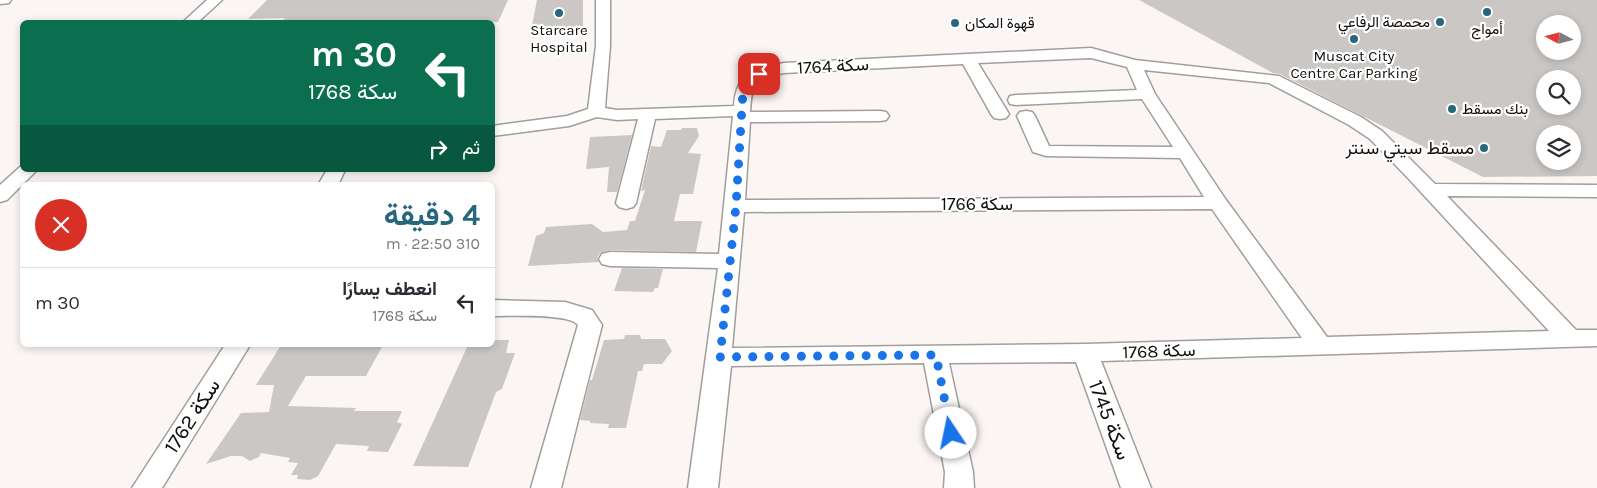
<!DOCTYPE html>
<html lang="ar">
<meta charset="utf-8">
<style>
:root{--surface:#fff;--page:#f2f2f3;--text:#2b2b33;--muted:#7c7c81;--line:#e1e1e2;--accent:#27677c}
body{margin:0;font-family:Karla,Vazirmatn,sans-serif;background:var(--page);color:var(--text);direction:rtl;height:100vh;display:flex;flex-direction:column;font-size:19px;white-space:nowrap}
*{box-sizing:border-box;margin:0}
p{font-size:16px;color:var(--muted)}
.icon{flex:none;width:28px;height:28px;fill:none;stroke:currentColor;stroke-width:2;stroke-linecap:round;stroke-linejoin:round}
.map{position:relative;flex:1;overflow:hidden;direction:ltr}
.side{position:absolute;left:20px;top:182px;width:475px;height:165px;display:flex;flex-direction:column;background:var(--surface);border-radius:8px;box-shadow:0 2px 8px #0003;direction:rtl}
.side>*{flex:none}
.banner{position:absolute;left:20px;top:20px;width:475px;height:152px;border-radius:8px;box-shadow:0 2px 8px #0003;direction:rtl;background:#0b6e4f;color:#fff;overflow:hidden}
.needle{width:32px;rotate:277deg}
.fabs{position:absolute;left:1536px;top:15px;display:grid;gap:10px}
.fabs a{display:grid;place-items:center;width:45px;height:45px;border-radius:50%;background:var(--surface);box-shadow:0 2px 8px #0003;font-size:25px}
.pin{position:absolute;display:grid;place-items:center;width:42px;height:42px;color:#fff;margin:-21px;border-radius:10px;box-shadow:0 2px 8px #0006}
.me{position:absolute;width:55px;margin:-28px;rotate:349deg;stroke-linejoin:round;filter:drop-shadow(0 0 4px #0008)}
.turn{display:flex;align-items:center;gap:18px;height:105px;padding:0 15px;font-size:22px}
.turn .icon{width:65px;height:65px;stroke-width:2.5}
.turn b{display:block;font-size:35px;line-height:42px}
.then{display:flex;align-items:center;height:48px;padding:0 15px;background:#0003;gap:10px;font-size:19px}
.round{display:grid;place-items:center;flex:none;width:52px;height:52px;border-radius:26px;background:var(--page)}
.overview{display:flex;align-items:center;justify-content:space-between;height:85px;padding:0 15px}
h1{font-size:30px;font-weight:700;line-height:38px;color:var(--accent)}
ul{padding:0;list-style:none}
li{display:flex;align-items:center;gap:15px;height:70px;padding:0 15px;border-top:1px solid var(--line)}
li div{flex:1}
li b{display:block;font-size:19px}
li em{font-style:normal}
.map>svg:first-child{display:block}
.building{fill:#cbc7c4;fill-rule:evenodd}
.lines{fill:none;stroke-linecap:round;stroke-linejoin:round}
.minor-casing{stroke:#a29e9b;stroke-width:3}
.minor{fill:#fff;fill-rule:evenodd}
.route{stroke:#1a73e8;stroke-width:9;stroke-dasharray:0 16.2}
.poi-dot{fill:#27677c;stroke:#fff;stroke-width:2}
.labels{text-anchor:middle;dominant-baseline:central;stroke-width:4.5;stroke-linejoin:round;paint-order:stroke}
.far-poi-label{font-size:15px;fill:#100f0e;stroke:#fff}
.street-label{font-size:18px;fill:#100f0e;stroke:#fff}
.poi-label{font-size:18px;fill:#100f0e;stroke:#fff;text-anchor:end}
.near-street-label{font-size:21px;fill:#100f0e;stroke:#fff}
</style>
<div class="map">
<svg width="1597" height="488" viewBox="0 0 1597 488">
<rect width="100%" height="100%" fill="#fbf6f3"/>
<path class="building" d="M267,0h241l-10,22h-217l4,-4 -37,1z
M537,0h46v26l-52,5z
M1139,0h458v176l-114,1 -203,-103 -7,-1zM1545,24h27v27h-27zM1545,79h27v27h-27zM1545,134h27v27h-27z
M682,128h15l2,8 -11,17 13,1 -8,40h-13l-6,27h28l-6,31 -86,-2 -10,3 -3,5 2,4 -71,4 8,-30 8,-3 2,-6 46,-3 11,8 24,-2 3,-9h5l10,-31 -4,1 10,-45 10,1 6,-17h14z
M632,135l-15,57h-10l2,-25 -23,2 4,-32z
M622,268l41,1 -5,19h-3l-2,4 -39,-1z
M625,335h15l1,4h24l7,12 -10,13h-18l-2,7h-4l-12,57h-18l1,-4 -19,-1v-2l-10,-1 10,-40h2l12,-40 20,-1z
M492,340h17l-3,13h9l-13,36 -6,3 -28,75 -55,-1 55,-121h24z
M281,345h102l-17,31h-60l-18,30 68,2 -2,3h48l-5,11 5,2 -14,28 -21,-1 2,-5 -33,-2 -18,32 -8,4 -13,-1 1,-4h-7l7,-12 -10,-1 2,-4 -29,-5 -2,4 -9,4 -8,-5h-11l-25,8 35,-51 28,-1 5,-27h-18z"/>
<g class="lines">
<defs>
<path id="minor" d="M0,0h11l-2,3 -9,1z
M207,0h15l-24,22h-15z
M596,0h14v46l-5,62 12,2 117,-4c2,-34 20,-37 50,-43l307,-15 44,12 144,16 82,41 21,14 53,53 162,1v12l-150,-1 129,134h21v16l-496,15 50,127h-30l-45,-126 -127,1 24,109 1,16h-30l1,-16 -21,-109 -193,3 -13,122h-30l30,-220 -108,-2 -8,-2 -3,-5 3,-5 8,-2 109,2 14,-138 -78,3 -19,84 -3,4 -7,2 -7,-2 -3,-4 22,-84 -21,1 -20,-3 -28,9 -77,10v-10l75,-10 21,-7 8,-63zM1091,58l36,9 10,23 -121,5 -6,1 -2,4 2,4 6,1 126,-6 31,48 -124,-1 -14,-30 -3,-4 -6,-1 -6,1 -3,4 16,36 13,4 134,2 24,39 -459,3 5,-78 130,-1 6,-1 3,-4 -3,-4 -6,-1 -130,1c2,-29 4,-34 34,-39l179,-9 28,50 3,4 6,1 6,-1 3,-4 -31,-51zM1144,70l125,13 80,42 21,14 38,39 141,153 -222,6 -101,-137 -71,-106zM1212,209l90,129 -217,6 -353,4 12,-136z
M21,166l1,4h15l-30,30 -7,2v-17z
M327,170h18l-7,15h-20z
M492,300l73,2 27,8 10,15 -41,163h-30l47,-163c-8,-12 -69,-9 -86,-9z
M225,345h25l-88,143h-30z"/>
</defs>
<use href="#minor" class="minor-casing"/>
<use href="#minor" class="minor"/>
</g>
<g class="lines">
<path class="route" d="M759,74l-9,5 -7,12 -7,115 -16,151 216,-2 15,78"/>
</g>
<g class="poi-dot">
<circle cx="1487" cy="12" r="5"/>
<circle cx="559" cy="13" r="5"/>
<circle cx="1440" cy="22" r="5"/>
<circle cx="955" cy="23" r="5"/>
<circle cx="1354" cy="39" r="5"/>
<circle cx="1452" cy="109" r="5"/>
<circle cx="1484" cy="148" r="5"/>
</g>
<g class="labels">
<g class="far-poi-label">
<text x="1430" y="22" text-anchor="end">محمصة الرفاعي</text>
<text x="965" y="23" text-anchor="start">قهوة المكان</text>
<text x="1487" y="29">أمواج</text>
<text x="559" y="30">Starcare<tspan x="559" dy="17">Hospital</tspan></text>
<text x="1354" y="56">Muscat City<tspan x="1354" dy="17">Centre Car Parking</tspan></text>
<text x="1462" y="109" text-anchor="start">بنك مسقط</text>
</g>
<g class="street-label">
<text transform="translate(833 66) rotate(-3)">سكة 1764</text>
<text x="977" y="204">سكة 1766</text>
<text transform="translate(1159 351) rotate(-2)">سكة 1768</text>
</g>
<g class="poi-label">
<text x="1474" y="148">مسقط سيتي سنتر</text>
</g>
<g class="near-street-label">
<text transform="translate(192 416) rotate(-57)">سكة 1762</text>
<text transform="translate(1110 420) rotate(69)">سكة 1745</text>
</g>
</g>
</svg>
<div class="fabs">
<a><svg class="needle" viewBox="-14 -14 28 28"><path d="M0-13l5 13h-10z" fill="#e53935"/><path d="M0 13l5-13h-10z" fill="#7c7c81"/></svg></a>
<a><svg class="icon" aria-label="search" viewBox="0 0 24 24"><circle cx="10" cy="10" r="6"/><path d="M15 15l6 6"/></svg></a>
<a><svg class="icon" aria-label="layers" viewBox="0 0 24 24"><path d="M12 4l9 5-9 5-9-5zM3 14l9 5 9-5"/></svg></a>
</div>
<div class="pin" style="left:759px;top:74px;background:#d93025"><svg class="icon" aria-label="arrive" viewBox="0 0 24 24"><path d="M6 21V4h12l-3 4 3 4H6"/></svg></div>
<svg class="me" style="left:951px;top:433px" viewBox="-20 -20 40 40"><circle r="19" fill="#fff"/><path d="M0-13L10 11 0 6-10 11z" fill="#1a73e8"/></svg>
<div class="banner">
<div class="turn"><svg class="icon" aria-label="left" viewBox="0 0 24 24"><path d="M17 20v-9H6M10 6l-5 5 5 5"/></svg><div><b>30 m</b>سكة 1768</div></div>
<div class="then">ثم<svg class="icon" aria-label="right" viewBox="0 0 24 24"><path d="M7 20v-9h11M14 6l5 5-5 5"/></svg></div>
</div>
<section class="side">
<div class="overview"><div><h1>4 دقيقة</h1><p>310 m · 22:50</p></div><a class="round" style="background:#d93025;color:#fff"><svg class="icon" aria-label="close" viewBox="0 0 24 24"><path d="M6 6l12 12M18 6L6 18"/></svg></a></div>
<ul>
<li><svg class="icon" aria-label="left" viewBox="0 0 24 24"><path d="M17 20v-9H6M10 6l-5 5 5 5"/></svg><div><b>انعطف يسارًا</b><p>سكة 1768</p></div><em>30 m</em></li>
</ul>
</section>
</div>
